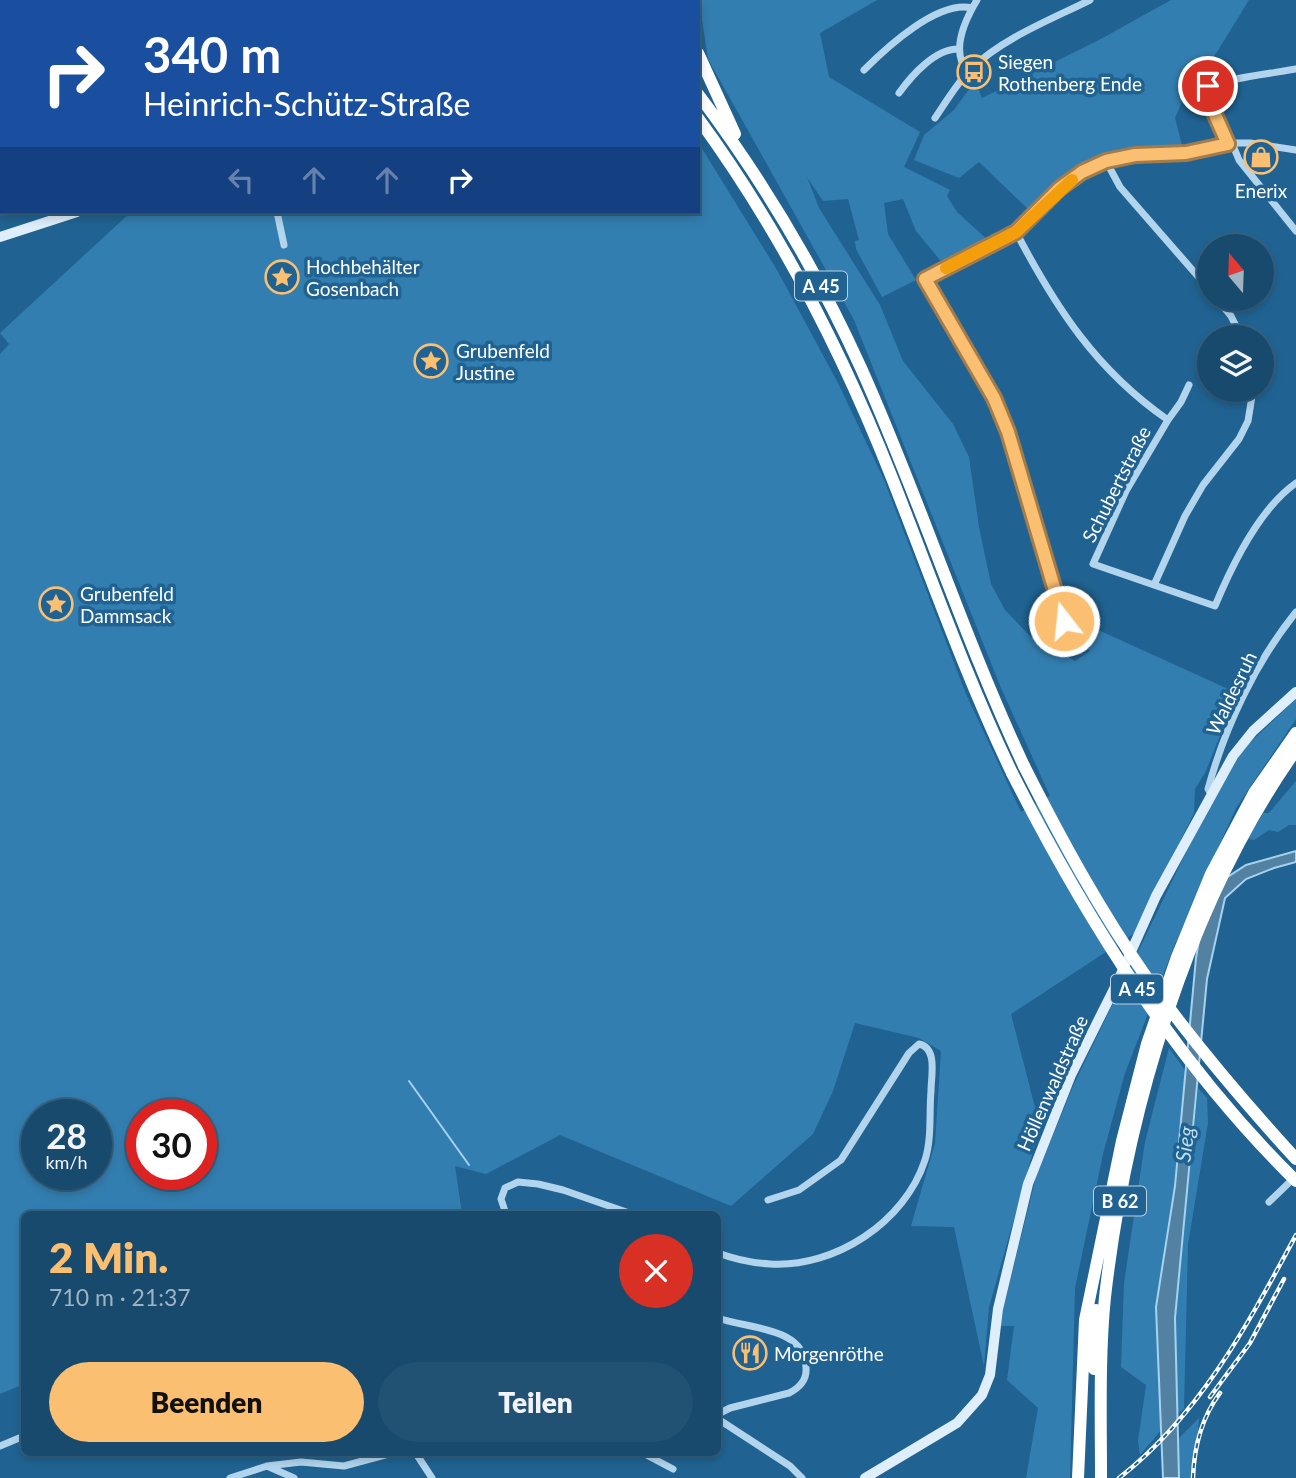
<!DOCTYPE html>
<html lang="de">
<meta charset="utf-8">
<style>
:root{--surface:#184a6e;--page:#215173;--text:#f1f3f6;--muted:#9fb3c2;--line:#366281;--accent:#fbbf72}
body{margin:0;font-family:Lato,sans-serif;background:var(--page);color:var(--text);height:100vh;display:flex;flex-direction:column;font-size:26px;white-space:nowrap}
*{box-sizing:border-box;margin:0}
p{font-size:23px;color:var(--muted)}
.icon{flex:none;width:38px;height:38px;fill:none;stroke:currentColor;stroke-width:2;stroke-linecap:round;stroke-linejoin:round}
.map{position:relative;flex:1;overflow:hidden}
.side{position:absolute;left:21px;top:1211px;width:700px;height:245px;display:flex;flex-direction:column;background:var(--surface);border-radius:10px;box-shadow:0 4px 10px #0003,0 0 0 2px var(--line)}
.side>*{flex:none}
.hud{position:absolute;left:0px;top:0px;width:700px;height:214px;box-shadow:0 4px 10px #0003,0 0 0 2px var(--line);background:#1a4fa0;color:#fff;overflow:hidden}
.needle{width:46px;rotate:341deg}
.controls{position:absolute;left:1197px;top:234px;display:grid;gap:14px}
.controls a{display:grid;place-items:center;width:77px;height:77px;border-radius:50%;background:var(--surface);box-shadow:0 4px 10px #0003,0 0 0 2px var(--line);font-size:35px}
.speed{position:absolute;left:21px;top:1099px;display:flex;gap:14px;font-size:35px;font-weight:700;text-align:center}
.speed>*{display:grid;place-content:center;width:91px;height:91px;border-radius:50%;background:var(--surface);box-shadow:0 4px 10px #0003,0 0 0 2px var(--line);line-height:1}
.speed small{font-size:18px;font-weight:400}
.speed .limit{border:10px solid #d22;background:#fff;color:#111}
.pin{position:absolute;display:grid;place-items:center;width:60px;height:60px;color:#fff;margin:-30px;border:4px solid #fff;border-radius:50%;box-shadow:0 2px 7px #0007}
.me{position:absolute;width:77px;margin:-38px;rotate:344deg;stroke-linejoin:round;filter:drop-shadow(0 0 5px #0008)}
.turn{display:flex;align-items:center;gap:24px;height:147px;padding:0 28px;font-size:32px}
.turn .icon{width:91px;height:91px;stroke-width:2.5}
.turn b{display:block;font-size:49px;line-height:60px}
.lanes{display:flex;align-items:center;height:66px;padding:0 28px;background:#0003;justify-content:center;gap:35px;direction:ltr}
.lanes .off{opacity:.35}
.round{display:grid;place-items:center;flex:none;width:74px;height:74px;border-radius:37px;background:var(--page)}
.summary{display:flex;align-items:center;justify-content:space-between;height:119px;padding:0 28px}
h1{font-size:42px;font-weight:800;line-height:52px;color:var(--accent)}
.button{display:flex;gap:14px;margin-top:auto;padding:14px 28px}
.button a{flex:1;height:80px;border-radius:42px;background:var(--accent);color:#111;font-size:28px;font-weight:800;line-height:80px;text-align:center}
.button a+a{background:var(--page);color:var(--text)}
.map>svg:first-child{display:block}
.green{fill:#337eb0;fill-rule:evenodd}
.water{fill:#5381a1;stroke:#a5d2ef;stroke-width:2}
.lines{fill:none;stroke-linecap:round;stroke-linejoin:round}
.stream{stroke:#a5d2ef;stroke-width:2}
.street{stroke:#b2d5ed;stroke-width:7}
.secondary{stroke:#deeefa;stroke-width:10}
.highway{stroke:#fff;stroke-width:12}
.rail-casing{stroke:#fff;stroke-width:4.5}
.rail{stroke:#206392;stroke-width:2;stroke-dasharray:5;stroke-linecap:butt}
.highway-bridge{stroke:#fff;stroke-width:12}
.route-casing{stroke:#a37c4a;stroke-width:18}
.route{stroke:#fbbf72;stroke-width:12}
.slow{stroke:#f59e0b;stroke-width:12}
.labels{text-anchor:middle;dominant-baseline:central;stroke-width:7;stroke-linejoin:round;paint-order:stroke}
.shield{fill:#206392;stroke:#bcd0de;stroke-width:2}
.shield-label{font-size:18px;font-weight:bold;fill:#fff}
.poi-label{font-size:19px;fill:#fff;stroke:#206392;text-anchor:start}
.street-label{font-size:19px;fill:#fff;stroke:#206392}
.water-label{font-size:21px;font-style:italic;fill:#bedff4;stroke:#206392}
</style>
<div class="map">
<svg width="1296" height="1478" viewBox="0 0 1296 1478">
<rect width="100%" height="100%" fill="#206392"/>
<path class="green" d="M0,0h430v2h-428l-2,113z
M699,0h178l-57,33 9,44 91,55 -16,35 46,23 -3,6 10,16 33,30 -46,23 -28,-34 -13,-32 -19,4 4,31 28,46 -34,17 -26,-48 -1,-8 4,-1 -11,-41 -25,2 -16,-24 12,31 61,97 23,56 50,63 16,33 10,70 12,57 14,26 27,28 23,-11 7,26 13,8 15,-10 -19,-26 3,-6 163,74 -32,80 -10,16 -1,24 -59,120 -124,81 29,113 -51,180 -5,59 -30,-139 -43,-1 24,-83 6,-92 -22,-13 -64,-15 -22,68 -20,43 -82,72 -171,-71 -74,39 -31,-8 7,48h-438v170l-24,10v-1040l9,-10 -9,-11 131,-121h567v-70l79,128 61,113 46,97 82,214 55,118 29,-16 -49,-108 -147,-368 -146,-261zM37,1115h59v59h-59zM142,1115h59v59h-59z
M1171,0h78l-32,52 -33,45 -9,21 8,31c-18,1 -37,0 -56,2 -40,4 -69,34 -96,61l-52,-50 -20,16 -45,-18 10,-25 30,-25 21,-29 7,17 117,-58z
M1296,699v20l-60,89 -61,136 -50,129 -22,81 -28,134 -5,190h-44l12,-70 -31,-28 7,-54h-15l37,-149 37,-91 134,-277 32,-56z
M1296,781v44h-7l-11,7 -9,-2 -15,10 -6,-1 15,-26h6z
M1169,1048l18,25 -12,113 -19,121 6,122 -22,26 -2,-14 8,-56 -25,-18 3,-84 21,-141z
M1198,1088l9,10 1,25 -20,121 -4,165 -8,6 -1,-97z
M1199,1418l-5,60h-15l-1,-39z"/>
<path class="water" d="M1296,851v11l-22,6 -28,11 -21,19 -18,81 -32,339 4,160h-16l-7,-171 19,-121 21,-228 7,-40 17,-36 26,-17z"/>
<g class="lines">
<path class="stream" d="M409,1081l60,84"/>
<path class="street" d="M864,70c23,-23 74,-70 108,-62
M968,72c-18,-20 -3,-52 9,-72
M899,93c13,-18 36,-44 59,-44
M935,118c11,-16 22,-35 36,-49 32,-31 79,-49 119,-69
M1232,143l7,17 57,71
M1228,144l-24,-54c13,-11 72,-17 92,-21
M1106,161l14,26 89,102
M277,212l7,33
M1016,232c40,76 80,138 152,188l-42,71 -33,73 122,42c17,-41 44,-97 81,-123
M1217,299l14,17 11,22
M1168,420l13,-18 8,-17
M1154,585l31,-69 18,-31 36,-46 9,-18 5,-31
M1072,640l-8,-19 -56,-189 -14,-34 -69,-119 91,-47 45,-44 21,-16 24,-11 29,-6 51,-2 46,-10h18l46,7
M1211,794l-3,-5c17,-62 47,-126 88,-177
M1269,1202l27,-26
M506,1214l-5,-15 4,-11 13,-6 20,2 25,6 69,24
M718,1253c16,6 34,10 52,11 65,4 135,-42 155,-104 7,-22 4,-46 6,-69 0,-15 7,-43 -12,-47l-10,9 -68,107 -42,30 -31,10
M718,1318c29,11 87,8 88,50 1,13 -7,20 -17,25l-59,15 -12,6
M718,1419l72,47 12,12
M0,1446l24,-10
M415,1452l17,26
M641,1452l32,17
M267,1466l34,-4 43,4 52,-14
M230,1478l37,-12 27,12"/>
<path class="secondary" d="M299,2v-2
M0,237l77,-25
M865,1478l92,-55 25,-28 8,-20 8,-66 30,-125 43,-109 46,-92 39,-87 77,-140 20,-25 43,-39"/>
<path class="highway" d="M445,0v2
M581,0v2
M604,0l1,2
M622,0l2,2
M686,0v2
M698,53l37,81
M698,94c64,85 119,177 163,274 59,131 102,268 163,398
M698,118c81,111 144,233 194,360 39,99 74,199 120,295
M1094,1369l2,-59
M1078,1478l7,-158 37,-179 25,-97 30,-87 34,-83 43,-81 42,-60
M1101,1478c0,-59 -2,-122 4,-181 21,-184 83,-395 191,-547"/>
<defs>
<path id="rail" d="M1210,1397l40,-54 34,-64
M1119,1478c81,-63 129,-154 177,-243
M1193,1478c1,-30 9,-61 27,-85"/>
</defs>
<use href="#rail" class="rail-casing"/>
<use href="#rail" class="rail"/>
<path class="highway-bridge" d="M1024,766c37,73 76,145 123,212 46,64 96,123 149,181
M1012,773c75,148 165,291 284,408"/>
</g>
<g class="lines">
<defs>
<path id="route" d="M1064,621l-56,-189 -14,-34 -69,-119 91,-47 44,-44 22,-16 24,-11 29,-6 51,-2 42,-9 -24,-54 4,-4"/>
</defs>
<use href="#route" class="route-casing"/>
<use href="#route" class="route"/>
<path class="slow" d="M946,268l70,-36 56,-52"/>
</g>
<defs>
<symbol id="bus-ring" viewBox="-11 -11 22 22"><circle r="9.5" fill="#206392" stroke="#fbbf72" stroke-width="1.5"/><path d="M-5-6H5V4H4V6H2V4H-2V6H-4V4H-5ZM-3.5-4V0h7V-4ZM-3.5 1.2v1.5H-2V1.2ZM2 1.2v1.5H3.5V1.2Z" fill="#fbbf72"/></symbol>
<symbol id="shop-ring" viewBox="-11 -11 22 22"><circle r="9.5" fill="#206392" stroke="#fbbf72" stroke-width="1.5"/><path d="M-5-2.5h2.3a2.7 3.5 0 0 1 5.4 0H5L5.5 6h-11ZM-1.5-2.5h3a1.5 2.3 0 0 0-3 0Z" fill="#fbbf72"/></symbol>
<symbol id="sight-ring" viewBox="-11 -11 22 22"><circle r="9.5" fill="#206392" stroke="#fbbf72" stroke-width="1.5"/><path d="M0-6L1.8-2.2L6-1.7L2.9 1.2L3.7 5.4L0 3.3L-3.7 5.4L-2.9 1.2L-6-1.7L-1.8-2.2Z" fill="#fbbf72"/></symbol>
<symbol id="restaurant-ring" viewBox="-11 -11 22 22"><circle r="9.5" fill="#206392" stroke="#fbbf72" stroke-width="1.5"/><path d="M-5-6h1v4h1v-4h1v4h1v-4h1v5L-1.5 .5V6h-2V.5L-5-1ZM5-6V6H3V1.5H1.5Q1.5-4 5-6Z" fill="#fbbf72"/></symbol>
</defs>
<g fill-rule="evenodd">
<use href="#bus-ring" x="955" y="53" width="38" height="38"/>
<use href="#shop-ring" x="1242" y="138" width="38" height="38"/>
<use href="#sight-ring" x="263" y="258" width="38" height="38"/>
<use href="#sight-ring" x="412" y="342" width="38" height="38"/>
<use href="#sight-ring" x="37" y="585" width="38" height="38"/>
<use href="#restaurant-ring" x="731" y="1334" width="38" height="38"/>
</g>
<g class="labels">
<g class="shield">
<rect x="795" y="271.5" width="52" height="29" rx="5"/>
<rect x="1111" y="974.5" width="52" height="29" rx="5"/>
<rect x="1094" y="1186.5" width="52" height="29" rx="5"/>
</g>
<g class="shield-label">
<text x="821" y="286">A 45</text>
<text x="1137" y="989">A 45</text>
<text x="1120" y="1201">B 62</text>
</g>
<g class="poi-label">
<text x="998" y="61">Siegen<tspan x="998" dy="22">Rothenberg Ende</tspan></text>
<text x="1261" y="190" text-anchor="middle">Enerix</text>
<text x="306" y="266">Hochbehälter<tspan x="306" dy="22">Gosenbach</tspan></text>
<text x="456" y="350">Grubenfeld<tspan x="456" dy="22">Justine</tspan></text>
<text x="80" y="593">Grubenfeld<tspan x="80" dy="22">Dammsack</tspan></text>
<text x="774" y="1353">Morgenröthe</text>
</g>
<g class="street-label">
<text transform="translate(1116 484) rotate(-63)">Schubertstraße</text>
<text transform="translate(1231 693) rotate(-64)">Waldesruh</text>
<text transform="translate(1052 1083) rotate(-66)">Höllenwaldstraße</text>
</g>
<g class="water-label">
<text transform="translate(1184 1144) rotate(-83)">Sieg</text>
</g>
</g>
</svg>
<div class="controls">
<a><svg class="needle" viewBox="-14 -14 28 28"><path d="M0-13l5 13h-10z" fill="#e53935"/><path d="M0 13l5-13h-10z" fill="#9fb3c2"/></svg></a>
<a><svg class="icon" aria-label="layers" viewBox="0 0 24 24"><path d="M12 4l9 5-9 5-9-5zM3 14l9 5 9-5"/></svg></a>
</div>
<div class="speed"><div>28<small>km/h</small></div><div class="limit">30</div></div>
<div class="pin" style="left:1208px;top:86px;background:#d93025"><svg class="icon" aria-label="arrive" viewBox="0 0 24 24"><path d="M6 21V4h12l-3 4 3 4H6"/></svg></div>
<svg class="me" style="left:1064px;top:621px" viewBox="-20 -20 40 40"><circle r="17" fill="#fbbf72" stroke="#fff" stroke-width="3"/><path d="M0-11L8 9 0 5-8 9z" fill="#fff"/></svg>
<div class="hud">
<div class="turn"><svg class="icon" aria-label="right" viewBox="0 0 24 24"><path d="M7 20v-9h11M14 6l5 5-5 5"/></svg><div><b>340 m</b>Heinrich-Schütz-Straße</div></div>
<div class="lanes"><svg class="icon off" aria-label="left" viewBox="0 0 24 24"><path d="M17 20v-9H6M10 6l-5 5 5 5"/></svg><svg class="icon off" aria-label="ahead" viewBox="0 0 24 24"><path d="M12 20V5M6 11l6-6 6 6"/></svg><svg class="icon off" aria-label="ahead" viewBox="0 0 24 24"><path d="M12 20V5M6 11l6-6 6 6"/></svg><svg class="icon" aria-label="right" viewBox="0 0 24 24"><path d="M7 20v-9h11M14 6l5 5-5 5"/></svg></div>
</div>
<section class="side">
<div class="summary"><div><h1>2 Min.</h1><p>710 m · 21:37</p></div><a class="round" style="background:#d93025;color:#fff"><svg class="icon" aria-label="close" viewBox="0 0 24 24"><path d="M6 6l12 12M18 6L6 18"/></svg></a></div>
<div class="button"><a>Beenden</a><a>Teilen</a></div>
</section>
</div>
